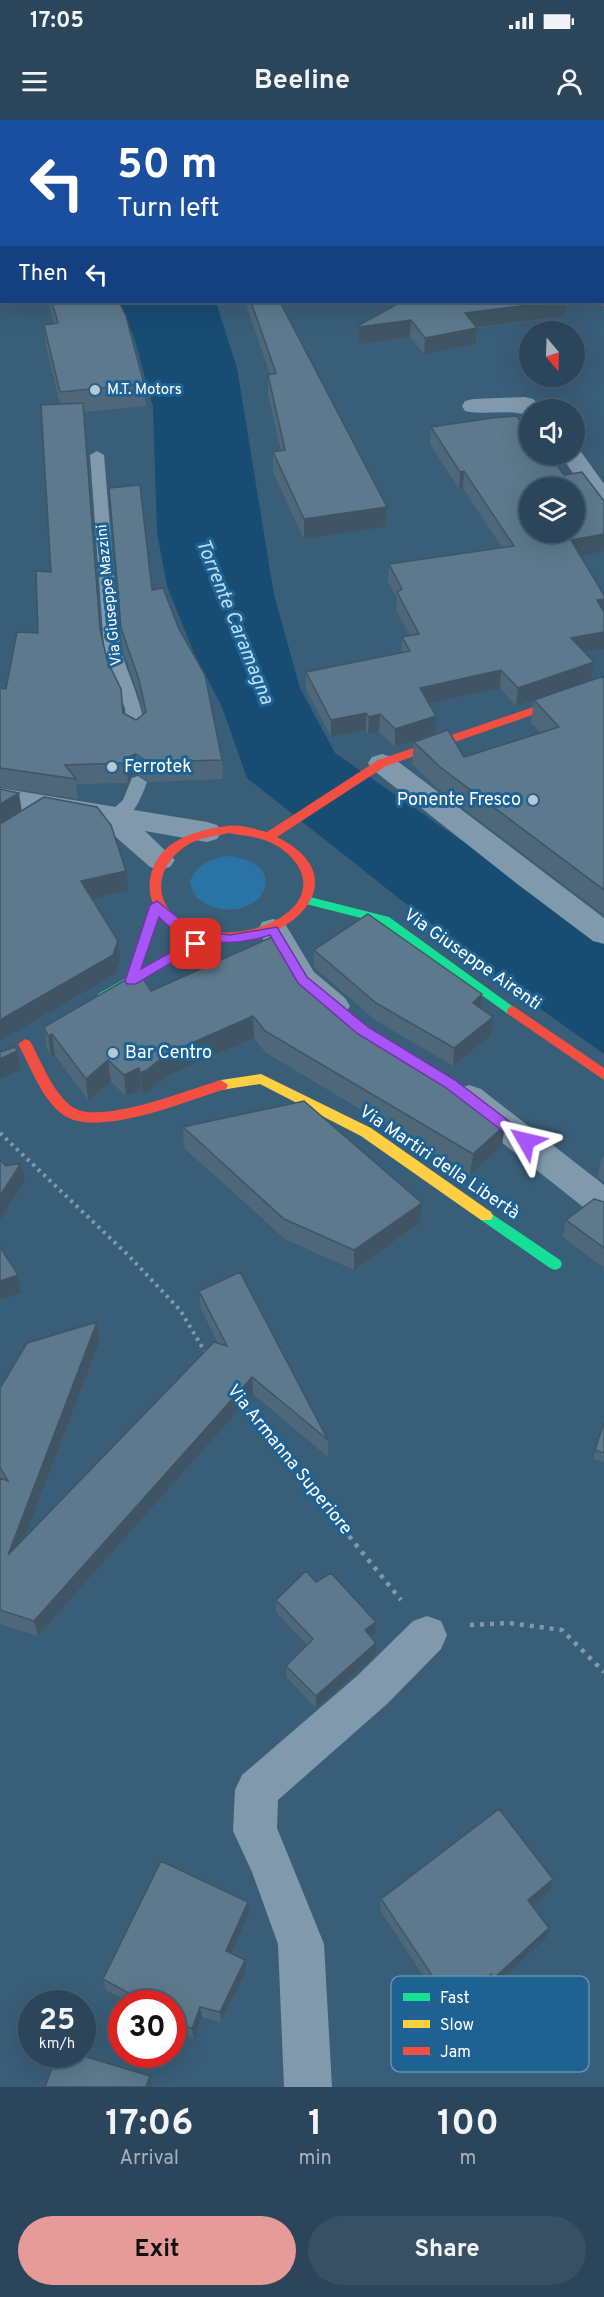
<!DOCTYPE html>
<meta charset="utf-8">
<style>
:root{--surface:#2b465a;--page:#375063;--text:#f1f3f6;--muted:#a6b1bb;--line:#475e70;--accent:#e69b98}
body{margin:0;font-family:Overpass,sans-serif;background:var(--page);color:var(--text);height:100vh;display:flex;flex-direction:column;font-size:22px;white-space:nowrap}
*{box-sizing:border-box;margin:0}
p{font-size:20px;color:var(--muted)}
.icon{flex:none;width:33px;height:33px;fill:none;stroke:currentColor;stroke-width:2;stroke-linecap:round;stroke-linejoin:round}
.map{position:relative;height:1967px;overflow:hidden}
.sheet{display:flex;flex-direction:column;background:var(--surface);flex:1}
.sheet>*{flex:none}
.hud{position:absolute;left:0px;top:0px;width:604px;height:183px;box-shadow:0 6px 24px #0002,0 0 0 2px var(--line);background:#1a4fa0;color:#fff;overflow:hidden}
.needle{width:39px;rotate:161deg}
.controls{position:absolute;left:519px;top:201px;display:grid;gap:12px}
.controls a{display:grid;place-items:center;width:66px;height:66px;border-radius:50%;background:var(--surface);box-shadow:0 6px 24px #0002,0 0 0 2px var(--line);font-size:30px}
.speed{position:absolute;left:18px;top:1870px;display:flex;gap:12px;font-size:30px;font-weight:700;text-align:center}
.speed>*{display:grid;place-content:center;width:78px;height:78px;border-radius:50%;background:var(--surface);box-shadow:0 6px 24px #0002,0 0 0 2px var(--line);line-height:1}
.speed small{font-size:15px;font-weight:400}
.speed .limit{border:9px solid #d22;background:#fff;color:#111}
.pin{position:absolute;display:grid;place-items:center;width:51px;height:51px;color:#fff;margin:-26px;border-radius:12px;box-shadow:0 3px 9px #0006}
.me{position:absolute;width:66px;margin:-33px;rotate:307deg;stroke-linejoin:round;filter:drop-shadow(0 0 4px #0008)}
.turn{display:flex;align-items:center;gap:21px;height:126px;padding:0 18px;font-size:27px}
.turn .icon{width:78px;height:78px;stroke-width:2.5}
.turn b{display:block;font-size:42px;line-height:51px}
.then{display:flex;align-items:center;height:57px;padding:0 18px;background:#0003;gap:12px;font-size:22px}
.eta{display:flex;justify-content:space-evenly;align-items:center;height:102px;text-align:center}
.eta b{font-size:36px;font-weight:700;line-height:42px}
.cta{display:flex;gap:12px;margin-top:auto;padding:12px 18px}
.cta a{flex:1;height:69px;border-radius:36px;background:var(--accent);color:#111;font-size:24px;font-weight:700;line-height:69px;text-align:center}
.cta a+a{background:var(--page);color:var(--text)}
.status{display:flex;justify-content:space-between;align-items:center;height:42px;padding:0 30px;background:var(--surface);direction:ltr}
.status svg{height:16px;fill:currentColor}
header{display:flex;justify-content:space-between;align-items:center;height:78px;padding:0 18px;background:var(--surface);font-size:27px;font-weight:700}
.map>svg:first-child{display:block}
.green{fill:#2974a5}
.water{fill:#174c73}
.lines{fill:none;stroke-linecap:round;stroke-linejoin:round}
.path-far2{stroke:#809aab;stroke-width:2;stroke-dasharray:2 3;stroke-linecap:butt}
.path-far1{stroke:#809aab;stroke-width:4;stroke-dasharray:3 4.5;stroke-linecap:butt}
.path{stroke:#809aab;stroke-width:4.5;stroke-dasharray:4 6;stroke-linecap:butt}
.lane{fill:#809aab;fill-rule:evenodd}
.street{fill:#809aab;fill-rule:evenodd}
.fast{fill:#16e098;fill-rule:evenodd}
.slow{fill:#ffcf43;fill-rule:evenodd}
.jam{fill:#f24e42;fill-rule:evenodd}
.wall{fill:#4f6879}
.shaded-wall{fill:#405563}
.building{fill:#5c798d;stroke:#405563;stroke-width:1.5;fill-rule:evenodd}
.route{fill:#a855f7;stroke:#6d37a1;stroke-width:1.5}
.poi-dot{fill:#bac7d0;stroke:#1e6293;stroke-width:2}
.labels{text-anchor:middle;dominant-baseline:central;stroke-width:6;stroke-linejoin:round;paint-order:stroke}
.far-poi-label{font-size:15px;fill:#fff;stroke:#1e6293;text-anchor:start}
.far-street-label{font-size:15px;fill:#fff;stroke:#1e6293}
.poi-label{font-size:18px;fill:#fff;stroke:#1e6293;text-anchor:start}
.street-label{font-size:18px;fill:#fff;stroke:#1e6293}
.water-label{font-size:20px;font-style:italic;fill:#bcdef5;stroke:#1e6293}
.key{fill:#1e6293;stroke:#6291b3;stroke-width:1.5}
.key-label{font-size:16px;fill:#fff}
</style>
<div class="status"><b>17:05</b><svg viewBox="0 0 49 12"><path d="M0 12V9h3v3zM5 12V6h3v6zM10 12V3h3v9zM15 12V0h3v12zM26 1h20v11H26zM47 4h2v5h-2z"/></svg></div>
<header><svg class="icon" aria-label="menu" viewBox="0 0 24 24"><path d="M4 6h16M4 12h16M4 18h16"/></svg>Beeline<svg class="icon" aria-label="person" viewBox="0 0 24 24"><circle cx="12" cy="8" r="4"/><path d="M4 21q1-7 8-7t8 7"/></svg></header>
<div class="map">
<svg width="604" height="1967" viewBox="0 0 604 1967">
<rect width="100%" height="100%" fill="#395e78"/>
<path class="green" d="M225,736c70,4 39,67 -12,51 -14,-5 -21,-12 -23,-26 7,-16 19,-21 35,-25z"/>
<path class="water" d="M119,182h97l21,66 37,227 26,93 35,65 269,186v115l-83,-59 -274,-217 -25,-71 -28,-54 -27,-67 -10,-54 -4,-125 -19,-70z"/>
<g class="lines">
<path class="path-far2" d="M0,100l2,-19"/>
<path class="path-far1" d="M0,1013l129,123 51,54 27,45
M241,1283l9,11"/>
<path class="path" d="M248,1292l153,188
M470,1505l39,-2 53,7 42,42"/>
<path class="lane" d="M97,331l7,4 16,193c9,30 22,53 25,84l-9,6 -9,-6 -2,-24 -14,-30 -7,-30 -14,-193z
M138,656l9,6c-6,17 -18,47 -41,40l-3,-4 20,-18 9,-22z"/>
<path class="street" d="M525,277l8,2 12,11h-15v6c-23,-8 -43,0 -65,-5l-3,-5 3,-5 8,-2z
M574,328l5,1 25,35v24l-9,-2 -35,-52h14z
M382,634l10,3 212,161v26l-11,-3 -77,-58 -144,-114 -4,-6 4,-6z
M0,668l207,34 10,3 5,7 -5,7 -10,3 -62,-11 30,29 -5,7 -10,3 -10,-3 -49,-43 -101,-18z
M273,799l11,3 30,50 31,26 5,8 -5,8c-39,12 -71,-56 -87,-84l4,-8z
M469,965l12,4 123,96v33l-12,-4 -135,-107 -4,-9 4,-9z
M427,1496l14,5 6,14 -6,14 -54,55 -109,96 -1,28 47,116 8,143h-48l-6,-143 -26,-72 -19,-41 2,-41 7,-15 115,-99 56,-55z"/>
<path class="fast" d="M196,0h8l1,2h-8z
M306,776l83,21 130,94 -1,3h-10l-127,-91 -79,-20 -2,-3 2,-3z
M157,781l6,4 -22,64 63,-35h8l2,3 -2,3 -104,60h-10l-1,-3 1,-3 28,-16 25,-73z
M486,1090l74,50 2,4 -2,4 -5,2 -5,-2 -69,-48 -2,-4 2,-4z"/>
<path class="slow" d="M261,954l110,54 120,84 2,4 -2,4h-10l-120,-84 -101,-52 -39,6 -7,-5 7,-5z"/>
<path class="jam" d="M603,180l1,6 -7,-4h6z
M604,563v7l-218,76 -109,71c107,53 -38,149 -112,83 -25,-22 -18,-61 10,-78 15,-9 34,-14 52,-16 12,-2 28,3 40,6l111,-72zM229,713c10,2 22,3 32,6 11,3 23,10 31,19 48,55 -69,100 -117,58 -27,-25 -11,-60 18,-74 11,-5 24,-6 36,-9z
M513,886l91,62v12l-96,-66 -1,-3 1,-3z
M25,919l5,2c12,21 21,49 41,65 26,21 119,-17 150,-26l7,5 -2,4c-38,11 -130,51 -164,25 -21,-16 -31,-47 -44,-70z"/>
</g>
<path class="wall" d="M232,0h237l-2,2h-234z
M0,7h2v35h-2z
M49,182h70l25,82 2,22 -62,6 17,220 6,28 16,53 13,7 7,-6 -3,-15 -18,-51 -13,-160 113,272 1,19 -74,3 -12,-8 -6,2 -3,7 -52,1 2,15 -78,-12v-99l6,1 32,-56 13,-61 9,-168 -14,-58 -2,-21 10,-1z
M247,182h33l107,205 -1,20 -82,12 -31,-67v-20l8,-1 -13,-57v-19l2,-1 -23,-67z
M401,182h165l-1,14 -88,12 -1,16 -52,10 -14,-17 -51,7v-19z
M431,307l149,128 24,40v54l-20,4 10,9 -3,18 -75,26 -16,-18 -71,16 6,29 -40,14 -16,-15 -11,2 -2,-4 -35,7 -25,-48v-17l95,-20 1,-15 8,-2 -14,-25 1,-11 -9,-17 1,-18 113,-17 -39,-59 -4,1 -29,-45z
M604,556v239l-166,-126 -26,-25 2,-22 50,15 77,-24 -10,-10 3,-23z
M314,830l168,44 -1,14 12,9 -2,18 -38,31 -78,-46 -61,-53z
M290,848l212,178 -32,29 -205,-123 -11,-14 -85,37 -20,16 -7,3 -1,-4 -15,6 -15,-14 -23,18 -33,-45 -4,2 -4,-8 -3,-22 107,-36z
M183,1007l237,96 -66,47 -69,-31 -101,-91z
M604,1036v26l-6,-5 3,-17z
M604,1082v66l-41,-31 3,-17z
M199,1171l129,149v17l-75,-63 -215,242 -38,-12v-236l97,-66 3,18 -75,197 193,-194 -17,-34z
M604,1302v40l-11,-3z
M316,1462l60,40 -1,12 -3,3 4,18 -60,53 -29,-30 -1,-12 21,-21 -31,-33v-12z
M550,1771l-18,15 13,33 -53,50 -3,-4 -38,33 -71,-108 1,-11z
M249,1794l-18,40 15,17 -25,51 -19,-5 -8,22 -22,-12v-23h-40l-26,-14 -3,-11z"/>
<path class="shaded-wall" d="M450,0h19l-2,2h-21z
M551,182h15l-1,14 -101,13 1,-16z
M411,200l-1,17 -51,7v-17z
M477,208l-1,16 -52,10 1,-16z
M464,351l-1,17 -4,1 1,-17z
M387,387l-1,20 -82,12v-20z
M604,414v17l-36,7 3,-18z
M604,479v14l-7,-13z
M604,512v17l-36,6 3,-17z
M594,542l-3,18 -75,26 2,-18z
M501,550l-1,18 -81,18 1,-18z
M366,593v17l-35,7v-17z
M380,594l-1,18 -11,2 1,-17z
M436,596l-1,17 -40,14v-18z
M136,634l1,20 -6,2 -3,7 -2,-20 4,-7z
M19,673l3,19 -22,13v-21z
M126,751l2,19 -45,11 -2,-20z
M118,821l2,19 -5,14 -115,67v-21z
M482,874l-1,18 -8,-9z
M253,896l1,22 -85,37 -20,16 -7,3 -2,-21 27,-19z
M493,897l-2,18 -38,31 1,-18z
M52,914l3,21 -4,2 -3,-21z
M17,931l4,19 -21,9v-20z
M108,940l3,22 -23,18 -2,-21z
M139,948l2,22 -15,6 -2,-21z
M505,1005l-3,21 -32,29 3,-21z
M21,1043l4,18 -25,39v-24z
M422,1083l-2,20 -66,47v-20z
M18,1155l3,18 -21,7v-19z
M97,1202l3,18 -88,231 -4,-16z
M252,1257l1,17 -215,242 -4,-15z
M376,1502l-1,12 -11,8 1,-12z
M376,1523v12l-60,53v-12z
M553,1759l-3,12 -25,21 3,-12z
M248,1782l1,12 -22,49 -1,-12z
M549,1808l-4,11 -53,50 2,-11z
M245,1840l1,11 -25,51 -1,-10z
M491,1854l-2,11 -38,33 2,-11z
M200,1887l2,10 -8,22 -2,-10z
M150,1956l2,9v2h-6z"/>
<path class="building" d="M245,0h205l-4,2h-199z
M0,7h2v18h-2z
M52,182h67l7,14 18,68 -84,8 -16,-67 14,-2z
M251,182h29l107,205 -83,12 -31,-67 12,-2 -17,-75 8,-2z
M401,182h150l-86,11 12,15 -52,10 -14,-18 -52,7v-2z
M83,283l17,226 7,31 14,29 2,24 13,7 10,-8 -7,-32 -18,-52 -12,-140 31,-3 12,105 11,-2 16,41 26,46 17,85 -74,2 -12,-8 -6,2 -4,7 -61,2 11,14 -76,-11v-80l6,1 11,-57 21,1 -2,-62 15,1 -10,-167z
M517,296l6,10h5l2,2v26h19l15,21 18,-3 22,29v33l-33,6 33,55v4l-7,1 7,12v20l-33,6 23,24 -76,26 -17,-18 -81,18 16,28 -41,13 -15,-15 -11,3 -3,-4 -35,7 -25,-48 104,-21 -8,-14 17,-3 -22,-42 5,-3 -13,-25 125,-18 -50,-75 -4,1 -29,-45 61,-9zM530,368h44v44h-44z
M604,556v214l-164,-123 -26,-25 34,-12 16,27 95,-30 -25,-27z
M0,669l19,4 -19,11z
M44,677l53,10 14,18 15,46 -45,10 37,60 -5,14 -113,65v-196z
M368,794l114,80 -9,9 20,14 -39,31 -78,-45 -62,-53z
M272,817l18,31 61,50 87,55 67,52 -32,29 -208,-123 -12,-15 -86,38 -20,16 -7,3 -1,-5 -15,7 -16,-15 -22,19 -34,-45 -4,2 -4,-9 95,-55 12,19z
M15,927l2,4 -17,8v-7z
M304,981l118,102 -68,47 -70,-31 -101,-92z
M0,1040l6,6 15,-3 -21,33z
M594,1079l10,3v46l-38,-28z
M0,1127l18,28 -18,6z
M240,1152l88,168 -76,-63 -218,244 -34,-11v-132l8,3 -8,-14v-79l27,-45 70,-21 -89,233 206,-213 13,4 -28,-55z
M604,1302v31l-9,-3z
M306,1451l10,11 15,-9 45,49 -11,8 11,13 -60,53 -30,-30 27,-27 -37,-39z
M499,1689l54,70 -25,21 21,28 -55,50 -3,-4 -38,33 -72,-108z
M161,1741l87,41 -22,49 19,9 -25,52 -20,-5 -8,22 -20,-11v-14h-24l-45,-25z
M57,1935h23l70,21 -4,11h-101z"/>
<path class="route" d="M157,781l34,27 17,4 22,3 47,-8 30,50 61,50 87,53 76,58v7h-10l-76,-58 -87,-53 -60,-51 -28,-48c-36,12 -85,12 -111,-18l-18,52 50,-28h9l2,3 -66,40h-9l-2,-3 25,-76z"/>
<g class="poi-dot">
<circle cx="95" cy="270" r="6"/>
<circle cx="112" cy="647" r="6"/>
<circle cx="533" cy="680" r="6"/>
<circle cx="113" cy="933" r="6"/>
</g>
<g class="labels">
<g class="far-poi-label">
<text x="107" y="270">M.T. Motors</text>
</g>
<g class="far-street-label">
<text transform="translate(110 475) rotate(-96)">Via Giuseppe Mazzini</text>
</g>
<g class="poi-label">
<text x="124" y="647">Ferrotek</text>
<text x="521" y="680" text-anchor="end">Ponente Fresco</text>
<text x="125" y="933">Bar Centro</text>
</g>
<g class="street-label">
<text transform="translate(472 840) rotate(35)">Via Giuseppe Airenti</text>
<text transform="translate(439 1043) rotate(34)">Via Martiri della Libertà</text>
<text transform="translate(289 1340) rotate(51)">Via Armanna Superiore</text>
</g>
<g class="water-label">
<text transform="translate(234 502) rotate(68)">Torrente Caramagna</text>
</g>
</g>
<rect x="391" y="1856" width="198" height="96" rx="9" class="key"/>
<rect x="403" y="1873" width="27" height="8" fill="#16e098"/>
<rect x="403" y="1900" width="27" height="8" fill="#ffcf43"/>
<rect x="403" y="1927" width="27" height="8" fill="#f24e42"/>
<g class="key-label">
<text x="440" y="1883">Fast</text>
<text x="440" y="1910">Slow</text>
<text x="440" y="1937">Jam</text>
</g>
</svg>
<div class="controls">
<a><svg class="needle" viewBox="-14 -14 28 28"><path d="M0-13l5 13h-10z" fill="#e53935"/><path d="M0 13l5-13h-10z" fill="#a6b1bb"/></svg></a>
<a><svg class="icon" aria-label="sound" viewBox="0 0 24 24"><path d="M4 9h4l5-4v14l-5-4H4zM17 9q2 3 0 6"/></svg></a>
<a><svg class="icon" aria-label="layers" viewBox="0 0 24 24"><path d="M12 4l9 5-9 5-9-5zM3 14l9 5 9-5"/></svg></a>
</div>
<div class="speed"><div>25<small>km/h</small></div><div class="limit">30</div></div>
<div class="pin" style="left:196px;top:824px;background:#d93025"><svg class="icon" aria-label="arrive" viewBox="0 0 24 24"><path d="M6 21V4h12l-3 4 3 4H6"/></svg></div>
<svg class="me" style="left:526px;top:1021px" viewBox="-20 -20 40 40"><path d="M0-17L14 15 0 8-14 15z" fill="#a855f7" stroke="#fff" stroke-width="4"/></svg>
<div class="hud">
<div class="turn"><svg class="icon" aria-label="left" viewBox="0 0 24 24"><path d="M17 20v-9H6M10 6l-5 5 5 5"/></svg><div><b>50 m</b>Turn left</div></div>
<div class="then">Then<svg class="icon" aria-label="left" viewBox="0 0 24 24"><path d="M17 20v-9H6M10 6l-5 5 5 5"/></svg></div>
</div>
</div>
<section class="sheet">
<div class="eta">
<div><b>17:06</b><p>Arrival</p></div>
<div><b>1</b><p>min</p></div>
<div><b>100</b><p>m</p></div>
</div>
<div class="cta"><a>Exit</a><a>Share</a></div>
</section>
